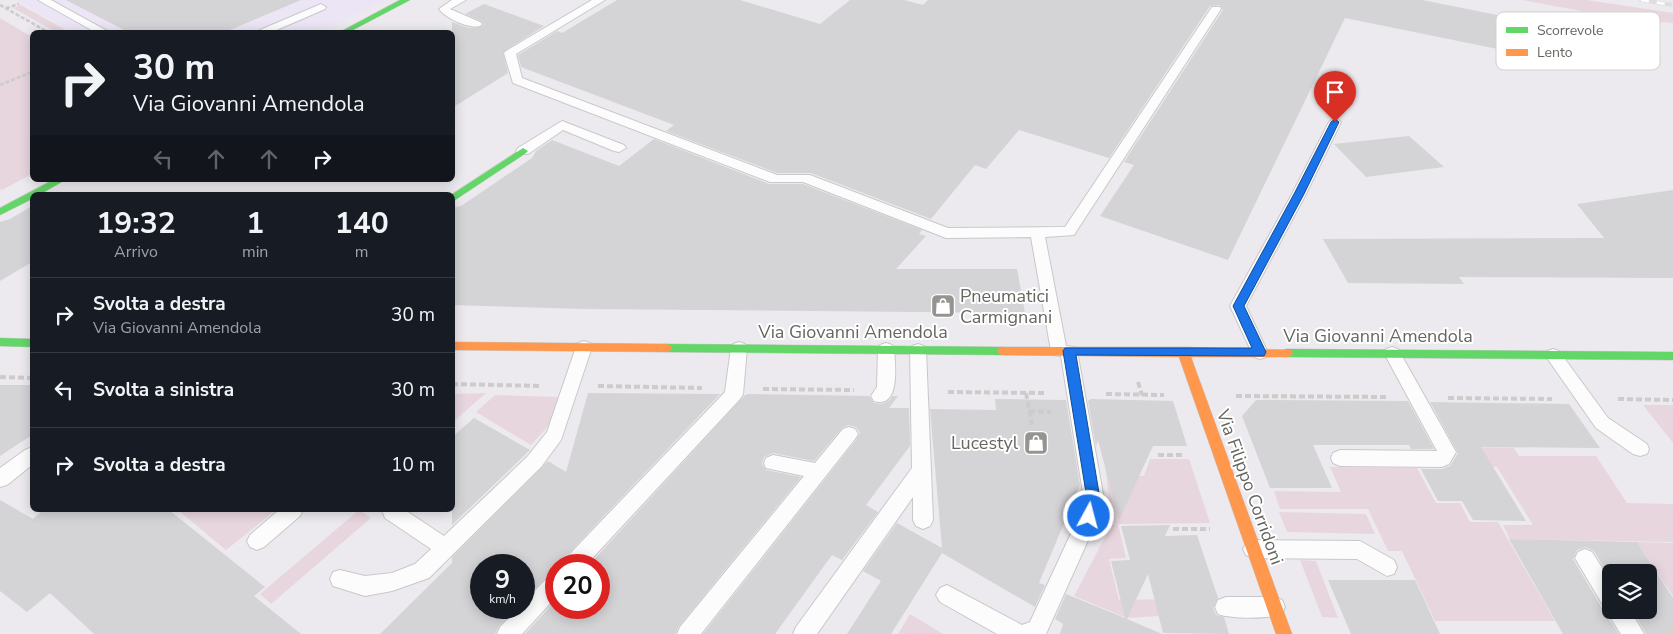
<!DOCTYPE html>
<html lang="it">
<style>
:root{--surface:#171b24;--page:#242831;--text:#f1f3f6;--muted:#9ea1a6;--line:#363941}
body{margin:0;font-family:"Nunito Sans",sans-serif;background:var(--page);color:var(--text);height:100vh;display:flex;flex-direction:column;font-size:19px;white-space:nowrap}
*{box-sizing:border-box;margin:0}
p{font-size:16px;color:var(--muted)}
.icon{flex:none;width:28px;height:28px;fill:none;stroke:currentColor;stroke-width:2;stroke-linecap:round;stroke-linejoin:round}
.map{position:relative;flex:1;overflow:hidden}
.panel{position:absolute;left:30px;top:192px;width:425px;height:320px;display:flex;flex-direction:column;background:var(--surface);border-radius:8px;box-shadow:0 2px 12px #0003}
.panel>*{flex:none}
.hud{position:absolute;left:30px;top:30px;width:425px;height:152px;border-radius:8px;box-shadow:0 2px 12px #0003;background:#171b24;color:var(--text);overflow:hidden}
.buttons{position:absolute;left:1602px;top:564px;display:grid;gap:10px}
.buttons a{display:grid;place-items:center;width:55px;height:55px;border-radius:8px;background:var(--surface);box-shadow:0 2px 12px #0003;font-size:25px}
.speed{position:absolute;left:470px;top:554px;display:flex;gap:10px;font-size:25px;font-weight:700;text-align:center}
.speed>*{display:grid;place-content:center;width:65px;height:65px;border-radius:50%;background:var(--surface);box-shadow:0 2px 12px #0003;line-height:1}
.speed small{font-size:12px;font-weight:400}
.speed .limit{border:8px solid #d22;background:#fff;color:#111}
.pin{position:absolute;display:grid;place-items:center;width:42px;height:42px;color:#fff;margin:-51px -21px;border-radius:50% 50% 50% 0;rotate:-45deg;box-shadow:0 0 5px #0007}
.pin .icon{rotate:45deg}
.me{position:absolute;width:55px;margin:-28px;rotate:7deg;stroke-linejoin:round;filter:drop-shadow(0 0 4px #0008)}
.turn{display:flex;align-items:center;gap:18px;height:105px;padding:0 20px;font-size:22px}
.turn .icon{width:65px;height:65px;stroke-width:2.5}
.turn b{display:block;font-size:35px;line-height:42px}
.lanes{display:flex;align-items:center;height:48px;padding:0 20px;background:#0003;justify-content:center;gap:25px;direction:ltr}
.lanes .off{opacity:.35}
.eta{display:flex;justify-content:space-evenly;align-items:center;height:85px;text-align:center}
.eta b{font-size:30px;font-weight:700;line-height:35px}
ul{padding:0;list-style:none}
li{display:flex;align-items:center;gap:15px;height:75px;padding:0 20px;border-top:1px solid var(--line)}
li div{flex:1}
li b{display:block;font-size:19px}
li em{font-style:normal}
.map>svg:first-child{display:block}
.commercial{fill:#ebe5f6}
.green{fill:#e8d6df}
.building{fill:#d4d3d6}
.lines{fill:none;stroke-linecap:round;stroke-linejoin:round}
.lane-casing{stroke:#c9c8c9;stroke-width:2}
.fast-casing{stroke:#c8c8c7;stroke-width:1}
.slow-casing{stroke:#c8c8c7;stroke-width:1}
.path-far1{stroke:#cecbcb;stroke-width:2.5;stroke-dasharray:4 2;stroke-linecap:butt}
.path{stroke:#cecbcb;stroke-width:4;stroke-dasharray:6 3;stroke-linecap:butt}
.lane{fill:#fcfcfc;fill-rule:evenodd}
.fast{fill:#63d668;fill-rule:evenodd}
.slow{fill:#ff974d;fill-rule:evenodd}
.rail-casing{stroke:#dedede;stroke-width:4}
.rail{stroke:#fff;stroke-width:2.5;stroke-dasharray:8;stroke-linecap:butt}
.route{fill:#1a73e8;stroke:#114b97}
.labels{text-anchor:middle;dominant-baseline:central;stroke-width:4;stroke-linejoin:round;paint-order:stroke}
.poi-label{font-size:18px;fill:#65675f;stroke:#fff;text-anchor:start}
.street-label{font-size:18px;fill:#65675f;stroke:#fff}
.key{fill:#fff;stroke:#d1d1cf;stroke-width:1}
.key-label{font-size:14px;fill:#65675f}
</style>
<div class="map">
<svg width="1673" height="634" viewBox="0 0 1673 634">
<rect width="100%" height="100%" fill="#eceaee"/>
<path class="commercial" d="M16,0h369l-65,32h-247z"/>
<path class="green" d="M1523,0h64l86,13v10l-50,-4z
M21,5l48,27h-13l-43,-24z
M0,18l32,19v137l-30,16 -2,-1z
M486,393l-33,29v-28z
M495,395l65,2 -11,28 -18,20 -55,-33z
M1643,405h30v38z
M1103,447l21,28 20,1 6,-17h39l21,64 -92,1 8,34 -17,1 10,41 50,-1 -10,17 -32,2 -53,-22 38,-72z
M1459,447l55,1 5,8h77l31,47 46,1v38l-163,-3 -7,-14h30l-36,-58 -27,-1z
M1330,467l87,1 19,35h24l10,19h28l57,99h-120l-33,-70h-14l-20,-42h-88l-6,-18 67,1z
M178,510h98l-50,40z
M359,510l12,8 -100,86 -11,-10z
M1279,512l87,2 9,20 -88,-2z
M1637,542l36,1v53z
M1300,560l16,1 22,57 -16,-1z
M910,614l33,20h-45z"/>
<path class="building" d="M66,0h235l-76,32h-97z
M617,0h123l80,24 30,-24h54l19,5 5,-5h494l156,31 4,35 -237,-48 -117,242 -128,-44 34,-51 -10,-3 99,-152 -3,-5 -10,1 -101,152 -90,-28 -33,39 -11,-4 -44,54 -120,-46h-34l-111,-42 8,-6 -153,-58 -3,-12 39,-24 5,2z
M484,4l60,22 -41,26 5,21 -56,35v-86l17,6 12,-1 3,-3 -3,-3 -16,-7z
M1409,136l35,31 -78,10 -32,-33z
M654,139l115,45h34l119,46 -3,4 7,2 -30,33h121l8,44 -439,-4 -134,-4v-97l9,-2 71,-48 4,-7 16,-11 67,26z
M1673,190v88l-214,-1 5,7 -116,-1 -25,-44 281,-1 -27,-34z
M32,206v56l-32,19v-59l10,-3z
M0,385h32v50l-32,21z
M588,393l132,1 -155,163 -4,8h-5v7l-8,3 -24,25v-35h-43v43h36l-18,18 -4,8h-115l72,-71v-6l96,-96 18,11z
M749,394l120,2 5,7 8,1 8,-4 2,-4h6l-9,12h20l1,38 -44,59 12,7 -36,48 -10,-5 -57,79h-72l153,-194 4,-7 -4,-6 -8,-2 -6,3 -28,33 -41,-8 -9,4 -2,7 4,6 35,7 -122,149 -4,8h-150l31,-34v8h43v-43h-10l156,-170z
M995,399l71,1 14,85 -41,98 6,2 -10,22 -93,-54 -51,81h-44l34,-53 -18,-10 34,-48 45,25 -12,-139 66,1z
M1091,399l82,2 14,45h-34l-34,74 -21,-80 -2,6 -8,-45z
M1256,400l152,1 26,48h-23l-2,-4h-96l19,43h-62l-28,-72z
M1430,402l139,2 31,44 -119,-1 45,74 -53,-1 -11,-19h-24l-17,-32h21l8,-3 8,-13z
M474,418l56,32 -78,75v-88z
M0,500l33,19 10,-9h126l96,77 -11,9 47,38h-207l-44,-41 -23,19 -27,-21z
M1170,525l-5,11 32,-1 21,63 -5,10 3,7 8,2 5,17 -66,-1 -15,-59 -21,45 35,15h-102l3,-10 -8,-5 11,-25 59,24 -14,-57 19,-1 -9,-34z
M1509,539l128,3 36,56v36h-27l-14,-24h17v-38h-38v7l-17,-28 -8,-4 -9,3 -4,9 29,49 4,2 2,8 11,16h-56z
M1328,580h87l25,54h-89z"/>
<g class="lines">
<defs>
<path id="lane" d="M38,0h13l58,32h-14z
M452,0h14l-16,9 30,13 2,2 -2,2c-11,3 -35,-8 -41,-17z
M592,0h13l-89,54 6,24 255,97h33l138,53 117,-1 147,-220h8l1,2 -147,226 -29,2 21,109 9,1 2,4 27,148 -5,17 -53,118h-49l-57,-32 -4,-7 4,-7 7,-3 75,40 8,-3 49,-106 5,-17 -23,-143 -8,-1 -2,-4 -20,-114 -85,1 -143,-56h-33l-257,-99 -9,-30 2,-2z
M321,4l5,3 -1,2 -53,23h-14l2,-2z
M1335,118l6,4 -35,72 -60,112 22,47 -2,4 -6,2 -6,-2 -24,-51 62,-112 37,-72z
M562,121l62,24 2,3 -7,4 -5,-1 -51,-21 -35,24h-10l-2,-3 2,-3z
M584,341l6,2 2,4 -31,93 -20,27 -112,111 -37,13 -27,5 -32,-10 -3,-7 3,-7 7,-2 25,6 27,-3 23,-9 16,-15 -46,-31 -3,-8h23l39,26 83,-79 20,-25 29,-85 2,-4z
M739,342l6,2 2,4 -4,46 -3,5 -154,166h-23l3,-7 159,-166 6,-44 2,-4z
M886,343l6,2 2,4c1,15 7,60 -20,52l-3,-5 6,-9 1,-38 2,-4z
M918,344l6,2 2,4 7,170 -3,6 -7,3 -7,-3 -3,-6v-23l-96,137h-24l3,-7 116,-159 -2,-118 2,-4z
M1392,347l6,2 58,103 -7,12 -7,3 -102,-1 -7,-3 -2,-5 2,-5 7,-3 97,1 -53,-98 2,-4z
M1553,349l6,2 49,67 39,26 2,5 -2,5 -7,2 -7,-2 -37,-26 -51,-73 2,-4z
M849,427l6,2 3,5 -3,5 -154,195h-24l3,-7 124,-151 -38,-8 -2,-5 2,-5 7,-3 42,8 28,-34z
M32,447v18l-25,20 -7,2v-19l25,-18z
M279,510h24l-3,6 -36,31 -7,3 -7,-3 -3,-6 3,-6z
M1253,540l107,1 34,19 3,7 -3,7 -7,2 -30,-17 -104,-1 -7,-3 -3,-6 3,-6z
M1585,549l7,3 19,30v28h19l14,24h-23l-11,-17 -2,-8 -4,-2 -29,-49 3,-6z
M556,574v23l-34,37h-25l3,-7 19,-19h5v-6l25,-26z
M1226,597h48l8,3 3,7 -3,7c-14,5 -50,5 -64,0l-3,-7 3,-7z"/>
<path id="fast" d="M400,0h10l-61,32h-9z
M523,148l5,3 -2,2 -74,49 -1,-7z
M53,180h12l-26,15h-7v4l-32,16v-7z
M0,338l32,1v8l-32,-1z
M666,344l337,3 4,1 2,3 -2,3 -4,1 -337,-3 -4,-1 -2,-3 2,-3z
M1287,349l386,3v8l-386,-3 -4,-1 -2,-3 2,-3z"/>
<path id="slow" d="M452,342l214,2 4,1 2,3 -2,3 -4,1 -214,-2z
M1003,347h180l108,3 2,3 -2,3 -4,1h-96l101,277h-16l-97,-277 -176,-2 -4,-1 -2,-3 2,-3z"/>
</defs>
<use href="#lane" class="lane-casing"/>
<use href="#fast" class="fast-casing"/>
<use href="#slow" class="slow-casing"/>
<path class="path-far1" d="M0,5l48,27
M6,8l13,-4
M0,85l32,-13"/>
<path class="path" d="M0,377l32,1
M1138,382l4,13
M452,384l90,2
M598,386l104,2
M763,389l91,1
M948,392l99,1
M1026,393l6,32
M1106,394l58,1
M1236,396l151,1
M1448,398l104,1
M1618,399l55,1
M1029,411l22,1
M1158,455h27
M1173,529h37"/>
<use href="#lane" class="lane"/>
<use href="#fast" class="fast"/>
<use href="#slow" class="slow"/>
<defs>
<path id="rail" d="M1641,0l32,5"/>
</defs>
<use href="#rail" class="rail-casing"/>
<use href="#rail" class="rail"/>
</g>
<path class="route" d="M1335,119l4,3 -35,72 -60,112 22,46 -2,4 -188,-1 24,144 -6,21 -5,2 -5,-2 -2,-4 5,-17 -24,-148 2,-3h187l-19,-42 61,-112 37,-72z"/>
<defs>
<symbol id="shop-square" viewBox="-11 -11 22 22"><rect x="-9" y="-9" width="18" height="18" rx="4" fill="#949591" stroke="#fff"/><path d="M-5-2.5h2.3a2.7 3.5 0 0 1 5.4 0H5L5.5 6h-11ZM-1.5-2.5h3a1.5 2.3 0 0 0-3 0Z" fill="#fff"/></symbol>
</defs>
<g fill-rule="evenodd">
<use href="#shop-square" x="929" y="292" width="28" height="28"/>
<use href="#shop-square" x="1022" y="429" width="28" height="28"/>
</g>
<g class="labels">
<g class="poi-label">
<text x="960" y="296">Pneumatici<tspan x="960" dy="21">Carmignani</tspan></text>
<text x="1018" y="443" text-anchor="end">Lucestyl</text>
</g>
<g class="street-label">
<text x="853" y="332">Via Giovanni Amendola</text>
<text x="1378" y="336">Via Giovanni Amendola</text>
<text transform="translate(1250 487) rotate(70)">Via Filippo Corridoni</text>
</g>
</g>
<rect x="1496" y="12" width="164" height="58" rx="8" class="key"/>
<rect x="1506" y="27" width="22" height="6" fill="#63d668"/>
<rect x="1506" y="49" width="22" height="7" fill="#ff974d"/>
<g class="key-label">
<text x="1537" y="35">Scorrevole</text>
<text x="1537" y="57">Lento</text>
</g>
</svg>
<div class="buttons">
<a><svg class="icon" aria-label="layers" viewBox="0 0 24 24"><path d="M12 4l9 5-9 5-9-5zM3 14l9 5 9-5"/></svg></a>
</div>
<div class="speed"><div>9<small>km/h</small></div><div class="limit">20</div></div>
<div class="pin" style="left:1335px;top:122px;background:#d93025"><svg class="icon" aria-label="arrive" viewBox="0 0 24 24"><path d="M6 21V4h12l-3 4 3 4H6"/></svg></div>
<svg class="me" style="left:1089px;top:516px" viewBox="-20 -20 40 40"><circle r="17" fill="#1a73e8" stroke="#fff" stroke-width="3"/><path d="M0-11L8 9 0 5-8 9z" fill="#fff"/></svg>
<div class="hud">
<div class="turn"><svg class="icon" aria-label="right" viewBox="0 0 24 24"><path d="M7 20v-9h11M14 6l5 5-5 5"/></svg><div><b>30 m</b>Via Giovanni Amendola</div></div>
<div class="lanes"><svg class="icon off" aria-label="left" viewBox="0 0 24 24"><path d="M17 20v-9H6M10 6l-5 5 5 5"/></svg><svg class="icon off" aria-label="ahead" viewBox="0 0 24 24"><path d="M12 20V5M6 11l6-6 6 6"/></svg><svg class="icon off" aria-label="ahead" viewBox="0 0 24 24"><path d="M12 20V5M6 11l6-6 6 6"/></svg><svg class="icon" aria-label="right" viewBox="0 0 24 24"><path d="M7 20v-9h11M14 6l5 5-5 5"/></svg></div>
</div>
<section class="panel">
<div class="eta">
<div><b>19:32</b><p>Arrivo</p></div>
<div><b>1</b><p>min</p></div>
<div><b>140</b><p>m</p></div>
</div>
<ul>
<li><svg class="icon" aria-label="right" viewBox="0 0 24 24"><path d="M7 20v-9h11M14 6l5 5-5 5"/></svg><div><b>Svolta a destra</b><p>Via Giovanni Amendola</p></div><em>30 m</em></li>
<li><svg class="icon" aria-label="left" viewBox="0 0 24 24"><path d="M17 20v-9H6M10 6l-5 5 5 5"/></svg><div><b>Svolta a sinistra</b></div><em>30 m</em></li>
<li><svg class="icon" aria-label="right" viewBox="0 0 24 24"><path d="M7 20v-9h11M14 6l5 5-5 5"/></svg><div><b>Svolta a destra</b></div><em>10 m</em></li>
</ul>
</section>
</div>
